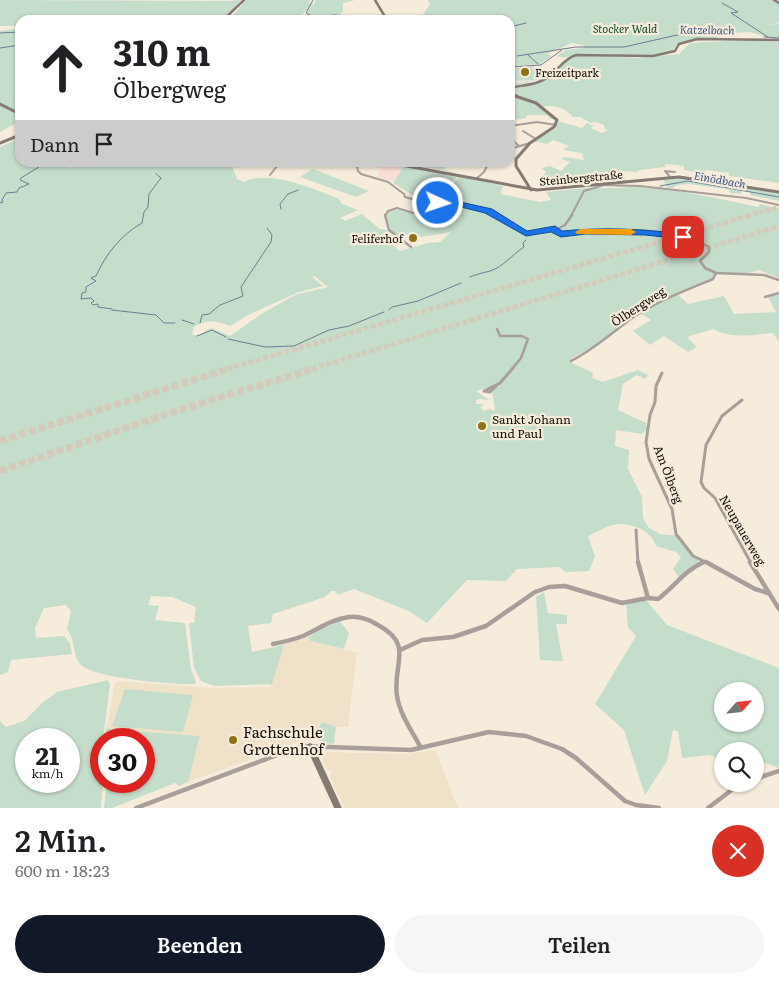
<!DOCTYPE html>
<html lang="de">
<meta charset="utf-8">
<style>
:root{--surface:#fff;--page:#f6f6f6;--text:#202124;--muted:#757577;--accent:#111827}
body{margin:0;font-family:Literata,serif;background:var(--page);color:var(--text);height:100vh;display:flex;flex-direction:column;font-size:19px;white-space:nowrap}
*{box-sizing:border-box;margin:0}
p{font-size:16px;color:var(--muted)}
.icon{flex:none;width:28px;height:28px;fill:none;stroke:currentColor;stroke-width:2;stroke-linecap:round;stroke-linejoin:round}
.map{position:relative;height:808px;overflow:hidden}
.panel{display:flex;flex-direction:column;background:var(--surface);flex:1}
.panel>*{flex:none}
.top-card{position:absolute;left:15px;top:15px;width:500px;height:152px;border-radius:15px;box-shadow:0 1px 4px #0004;background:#fff;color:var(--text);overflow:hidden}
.needle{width:32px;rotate:63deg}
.tools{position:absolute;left:714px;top:682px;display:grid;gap:10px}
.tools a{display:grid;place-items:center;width:50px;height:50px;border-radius:50%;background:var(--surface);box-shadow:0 1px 4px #0004;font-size:25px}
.speed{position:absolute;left:15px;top:728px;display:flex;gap:10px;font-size:25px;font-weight:700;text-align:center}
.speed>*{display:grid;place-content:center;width:65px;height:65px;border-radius:50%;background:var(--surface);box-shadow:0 1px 4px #0004;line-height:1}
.speed small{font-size:12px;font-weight:400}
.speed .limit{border:8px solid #d22;background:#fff;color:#111}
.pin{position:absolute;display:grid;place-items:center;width:42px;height:42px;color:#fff;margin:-21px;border-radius:10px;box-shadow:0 2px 8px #0006}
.me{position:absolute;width:55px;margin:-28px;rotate:93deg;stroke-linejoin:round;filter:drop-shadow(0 0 4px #0008)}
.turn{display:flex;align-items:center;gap:18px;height:105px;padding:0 15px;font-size:22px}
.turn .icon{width:65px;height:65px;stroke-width:2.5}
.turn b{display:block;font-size:35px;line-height:42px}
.then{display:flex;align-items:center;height:48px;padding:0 15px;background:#0003;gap:10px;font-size:19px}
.round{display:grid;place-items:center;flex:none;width:52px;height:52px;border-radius:26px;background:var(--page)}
.headline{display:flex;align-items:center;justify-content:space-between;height:85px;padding:0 15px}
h1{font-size:30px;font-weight:600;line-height:38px}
.primary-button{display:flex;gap:10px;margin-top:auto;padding:10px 15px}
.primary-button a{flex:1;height:58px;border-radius:30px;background:var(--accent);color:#fff;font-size:20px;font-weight:600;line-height:58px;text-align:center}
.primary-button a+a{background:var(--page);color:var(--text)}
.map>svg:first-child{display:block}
.commercial{fill:#f7ddd6}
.built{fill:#efe2c9}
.green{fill:#c5ddcb;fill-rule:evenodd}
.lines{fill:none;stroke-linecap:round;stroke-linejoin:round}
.stream{stroke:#707c92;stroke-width:1}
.highway-tunnel-far2{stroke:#d4cbbb;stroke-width:4.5;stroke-dasharray:4.5 2;stroke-linecap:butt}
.highway-tunnel-far1{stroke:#d4cbbb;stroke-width:5;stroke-dasharray:5 2.5;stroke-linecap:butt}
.highway-tunnel{stroke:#d4cbbb;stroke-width:7;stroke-dasharray:7 3;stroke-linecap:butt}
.street-far3{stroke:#a89f9b;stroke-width:2}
.street-far2{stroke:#a89f9b;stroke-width:2.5}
.street-far1{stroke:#a89f9b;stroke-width:3}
.street{stroke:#a89f9b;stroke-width:4.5}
.secondary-far2{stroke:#867a74;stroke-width:2.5}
.secondary-far1{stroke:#867a74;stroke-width:3}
.secondary{stroke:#867a74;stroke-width:7}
.route{fill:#1a73e8;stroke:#114b97}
.slow{fill:#f59e0b}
.poi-dot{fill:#8d7216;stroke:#f6ecdb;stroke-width:2}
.labels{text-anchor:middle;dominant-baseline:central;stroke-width:4.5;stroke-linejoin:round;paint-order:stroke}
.far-park-label{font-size:11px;font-style:italic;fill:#0e4b28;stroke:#f6ecdb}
.far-water-label{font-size:11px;font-style:italic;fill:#3b5484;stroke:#f6ecdb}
.far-poi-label{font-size:11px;fill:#110e08;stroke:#f6ecdb;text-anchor:start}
.far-street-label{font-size:11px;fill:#110e08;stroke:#f6ecdb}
.street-label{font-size:12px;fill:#110e08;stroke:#f6ecdb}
.poi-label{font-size:12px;fill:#110e08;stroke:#f6ecdb;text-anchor:start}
.near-poi-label{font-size:15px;fill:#110e08;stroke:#f6ecdb;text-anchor:start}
</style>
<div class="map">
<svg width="779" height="808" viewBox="0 0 779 808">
<rect width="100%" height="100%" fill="#f6ecdb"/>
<path class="commercial" d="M384,164h5l15,2 -10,15 -18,-4z"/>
<path class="built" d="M309,637l1,4 47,12 -9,74h-12l-14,-5 -9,15 -125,45 12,-46 -94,-7 9,-45 3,-3 92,7 60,-1 14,-42z
M435,750l23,58h-113l-15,-31 2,-7h-5l-7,-16 3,-2 85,2z"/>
<path class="green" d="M0,0l228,1 13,-1 -19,20h-202v6h-20z
M246,0h65l-3,3h6l-18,17h-70l5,-2z
M315,0h40l-12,3v8l-3,4 3,2h12l2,3h-58l12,-4 -5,-4 9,-9z
M428,0h344l7,4v19l-10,2 10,-1v159l-50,-7v-3l-23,-3 -1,4 -21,-4v-4l-19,-2v3l-25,3 -3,2 -15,-1 3,10 -12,1 -9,-7 -48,10 -18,-3 8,-10 -5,-4 9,-2 11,5 9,-9 -9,-3 4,-2 19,3 -2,-7 -19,-3 6,-4 -16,-6 -6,4 -13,-3 21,-12 3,-8 24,7 5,-5 7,3 -4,2 12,5 6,-3 -3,-1 -1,-4 -8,-3 -5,1 -11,-6h-7c-8,-9 -18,-13 -31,-10l13,12h-4l-4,-4h-18l-3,1v2l-16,3v-33l38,-9 14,-16 11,-7 23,-1 40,3 43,-4 11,-11 57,-3 32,2 -2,-2 -27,-8 -43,2 14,4 51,3 -61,-2 -32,4c-4,3 -5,8 -11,10 -27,7 -57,-1 -85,1 -9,0 -18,6 -26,2l9,-6 18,-2 -1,-3 -11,-2 -25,11 5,2 -12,8 -29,2v2l25,-1 6,10h5c-9,4 -21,3 -31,4l1,2 20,-3 -27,7v-67h-68l9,-6 -10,5 -19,-3 8,-12z
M20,28v93l-20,11v-101z
M20,138v24l42,1 8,5 11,-6h102l5,2 43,-1 6,16 7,3c24,-13 71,7 95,17l3,5 16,6 -18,8 5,3 17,-7 18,15 7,1 1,2 -5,1 1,2 -3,1 19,15 28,-8 12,-1 11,-10 -30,5 -9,-5 -12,5 -9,-6 -5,-16 3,-4c13,-5 27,6 39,11l2,-1 -4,-7 8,-8 -12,-3 -6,-6 -23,-14 11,-17 53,11 -6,6h-6l-9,7 9,3 -2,2 9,3 9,-6 -13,-4 12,-12 43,10 -3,8 40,8 11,-2 -5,-8 40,-4h42l-17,-2c51,-1 99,11 148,21l1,-3 19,5v69l-20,-8 -18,5 -25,-2 -5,7 -35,13 12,11 36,-8 10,18 42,-2 -8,-15 11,-3v48l-6,-9c-20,2 -42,6 -60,-4l-26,8 10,10 -9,5 -24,-16 -14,9 -17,-14 18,-11 -11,-7 -46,33 -22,12v5l21,10 -1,5 11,4 35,-12 10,5 -3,4 -8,-4 -14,9 -5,26 28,13 1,6 -5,5 -26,-4 -1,16 14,4 -1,19 14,28 1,21 6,10 11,6 20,2 20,26 -20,17 -7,-10 8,-12 -5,-5 -20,-6c-4,-14 -20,-21 -34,-22 -10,-1 -25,8 -34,12l7,20 -6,15 -23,1 -7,-5 -42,2 -11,12 -39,-1 -40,43 -18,-12 -55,-22 -16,6 -3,-4h-4l-6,6 -52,17 -2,9 -23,3 4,26 32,-7 -12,39 -57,2 -14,-5 -7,-13 -5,-45h5l2,-16 -24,-10 -21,-1 -3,9 11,1 -4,14 30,3 6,47 5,12 -2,2c-19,1 -101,-6 -113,-19 -9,-9 -5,-26 -14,-35l4,-19 -5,-6 -22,3 -9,20 1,10 28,-2 6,7 2,11 -61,6 -3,12 -8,3v-528zM314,276l14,11 -33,8 -32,18 -33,23 -19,-8 -12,7h-7l2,-8c12,-8 23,-6 36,-1l18,-11 51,-23 24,-6 -11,-9zM486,388l6,3 3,18 -2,2 -3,-2 -7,2 -3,-4 3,-1v-2h-7v-4l3,-1 10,1 -13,-9z
M406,162l42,1 -4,6 8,2 -45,-6z
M313,169l56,22 -13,6 -56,-20z
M682,178l97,15v8l-29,-6v-3l-8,-1 -1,3 -11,-1 -1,-4 -41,-5 -11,1 -4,3h-5l-5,-8z
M544,592l4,21 19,2v9h-11l7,37 -23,-1 -4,-63z
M646,600l21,25 112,43v100l-24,-9v-8h-33v8l-13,-4 -27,3 -4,-27 -5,-1 -6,31 -22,34 -21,-65 -29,-26 41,-68 -8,-9 -2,-23zM722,691h33v33h-33z
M340,621l9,12 -5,16 -34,-8 -1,-4 10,-7z
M108,680l2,5 -7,54h-2v42h2l-2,27h-101v-87l6,6 18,-6 18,-18 15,-11zM26,739h43v42h-43z
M125,689l68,6 -10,37 -71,-6z
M322,722l14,5 -2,17 -11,-1 -10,-6z
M106,729l94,7 -12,46 -9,4 -4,-3 -63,25h-8l3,-27h37v-42h-38z"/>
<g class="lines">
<path class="stream" d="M313,0l-7,13 7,4v3
M722,3l16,9 -7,1 37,24
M315,17l21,-2
M510,27l16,-4
M0,33l20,-1
M764,37l15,1
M0,48l20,-3
M528,55l10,9
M517,56l59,-9h48l53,-12 43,-1
M510,67l31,-2 21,-15
M660,186l28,-5 91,16
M0,203l3,-1 -1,-2 4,-7 11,-1 2,-4 10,-4 -9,-4 1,-2 26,-16
M281,209l-1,-5 8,-10 10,-4
M470,277c7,-3 13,-4 20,-6 13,-4 23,-17 34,-24l-1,-4 3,-3
M112,309l-14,-2v-3l-5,1 -2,-2 3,-2 -3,-3 -10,1 1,-6 4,-1v-5l10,-6 -5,-3 5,-2c9,-21 26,-42 46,-53l2,-11 4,-5 1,-13 12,-16 -5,-4
M112,310l44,5 8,8h11
M389,310l3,-3 26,-6 43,-18
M182,320l12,4
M200,323l2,-8 7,-1 11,-9 23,-9 -2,-9 30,-45 1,-7 -5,-7
M197,336l15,-6 14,7
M228,339l37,8 29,-1 35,-16 20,-4 35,-14"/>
<path class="highway-tunnel-far2" d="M747,216l32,-9"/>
<path class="highway-tunnel-far1" d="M227,369l524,-154
M312,369l467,-143"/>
<path class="highway-tunnel" d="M0,441l231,-73
M0,471l176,-60 140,-43"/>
<path class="street-far3" d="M510,126l27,-4 19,3
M523,131l13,8
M510,138l9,8
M510,149l20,-6
M356,162l2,9 3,3 27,8 16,12 1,3 14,4 -3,4 10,5
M270,175l10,-13
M671,178l-6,-7 10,1
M476,179l8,-7 5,-10
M385,216l3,-5 9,-3 23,7 22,-14 46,10 9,5
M571,216l13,-25 20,-6 36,1 106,12 33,7"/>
<path class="street-far2" d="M385,215l4,15 22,17
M495,215l31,19 28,-5
M572,215l-7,10 -11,6c11,7 22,1 34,0 38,-2 87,-3 121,16v5l-9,9 5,7 11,5
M765,297l14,-4
M497,329l3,7h22l6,3 -7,19 -9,11
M571,361c24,-12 43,-30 64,-45 25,-16 51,-26 78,-37l3,-6 48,2 15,5"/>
<path class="street-far1" d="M662,373l-6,13 -1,16 -5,13 -4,27 3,17 23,50 4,25 17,22 15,7
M496,386l-6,6 -6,-1 16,-8 13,-15
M742,400l-20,16 -16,29 -5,37 3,6 11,10 36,65
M636,530l2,33
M702,563l2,-1"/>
<path class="street" d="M638,562l10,36
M706,562l49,27 13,4
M750,562l29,47
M273,644c10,-2 20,-4 30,-8 15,-7 29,-17 46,-19 10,-1 21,3 29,8 37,20 14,39 19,71 3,19 15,35 24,52
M400,650l22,-10 31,-3 33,-11 49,-34 14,-5 16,-1 57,17 26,-5 10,1c16,-12 27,-29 46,-37
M755,779l24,-8
M136,808l165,-62 110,4 78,-18 37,4 36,13 14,9 49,43 11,4 23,3
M708,808l25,-19 11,-5"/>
<path class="secondary-far2" d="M375,0l12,20
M774,0l5,3
M223,20l21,-20
M510,88c12,-3 28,-3 38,-11 11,-7 15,-18 28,-22l77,1 22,-5 4,-7 18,-5 82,1
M510,94l7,2"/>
<path class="secondary-far1" d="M512,95l24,8 21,17 -3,7 -24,16 -14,16v7l15,24
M0,104l20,10
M0,143l20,-8
M385,162l152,28 142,-13 100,15"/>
<path class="secondary" d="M310,747l28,61"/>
</g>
<path class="route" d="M442,198l50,11 35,22 28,-5 7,5c41,-4 81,-2 121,3l5,3 -5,2 -38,-4 -59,-1 -25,3 -10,-5 -25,4 -41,-23 -32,-8 -10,-2 -5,2 -4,-2z"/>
<path class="slow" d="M580,229h51l5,3 -5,3 -54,-1 -2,-2z"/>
<g class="poi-dot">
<circle cx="525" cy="72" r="5"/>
<circle cx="413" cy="238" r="5"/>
<circle cx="482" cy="426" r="5"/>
<circle cx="233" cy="740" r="5"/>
</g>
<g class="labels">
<g class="far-park-label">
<text x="625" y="28">Stocker Wald</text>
</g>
<g class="far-water-label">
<text transform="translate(707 29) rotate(1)">Katzelbach</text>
<text transform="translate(720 179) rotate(10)">Einödbach</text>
</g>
<g class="far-poi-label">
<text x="535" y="72">Freizeitpark</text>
<text x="403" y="238" text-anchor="end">Feliferhof</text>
</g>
<g class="far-street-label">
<text transform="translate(581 177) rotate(-5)">Steinbergstraße</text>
</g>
<g class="street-label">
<text transform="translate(638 306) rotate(-33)">Ölbergweg</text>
<text transform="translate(669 474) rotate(69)">Am Ölberg</text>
<text transform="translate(743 530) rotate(60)">Neupauerweg</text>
</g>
<g class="poi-label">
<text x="492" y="419">Sankt Johann<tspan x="492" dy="14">und Paul</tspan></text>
</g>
<g class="near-poi-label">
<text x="243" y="731">Fachschule<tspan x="243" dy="17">Grottenhof</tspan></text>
</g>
</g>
</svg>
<div class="tools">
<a><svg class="needle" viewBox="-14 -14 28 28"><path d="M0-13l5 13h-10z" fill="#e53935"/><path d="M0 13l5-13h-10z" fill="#757577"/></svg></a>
<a><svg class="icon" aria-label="search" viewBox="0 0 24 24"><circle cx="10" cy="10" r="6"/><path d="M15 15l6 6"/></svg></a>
</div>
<div class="speed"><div>21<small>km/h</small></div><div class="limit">30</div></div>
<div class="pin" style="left:683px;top:237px;background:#d93025"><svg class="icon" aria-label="arrive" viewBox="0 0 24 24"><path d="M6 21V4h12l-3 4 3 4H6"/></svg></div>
<svg class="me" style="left:438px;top:203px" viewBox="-20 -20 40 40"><circle r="17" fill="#1a73e8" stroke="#fff" stroke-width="3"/><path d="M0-11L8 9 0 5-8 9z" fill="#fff"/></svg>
<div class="top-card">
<div class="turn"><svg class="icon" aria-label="ahead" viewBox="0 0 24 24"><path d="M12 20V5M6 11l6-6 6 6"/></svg><div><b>310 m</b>Ölbergweg</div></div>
<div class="then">Dann<svg class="icon" aria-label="arrive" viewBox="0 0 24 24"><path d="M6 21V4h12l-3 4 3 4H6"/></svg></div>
</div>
</div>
<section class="panel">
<div class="headline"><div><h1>2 Min.</h1><p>600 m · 18:23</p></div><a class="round" style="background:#d93025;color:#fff"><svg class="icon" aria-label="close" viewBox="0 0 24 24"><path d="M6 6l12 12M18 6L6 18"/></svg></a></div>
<div class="primary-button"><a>Beenden</a><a>Teilen</a></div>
</section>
